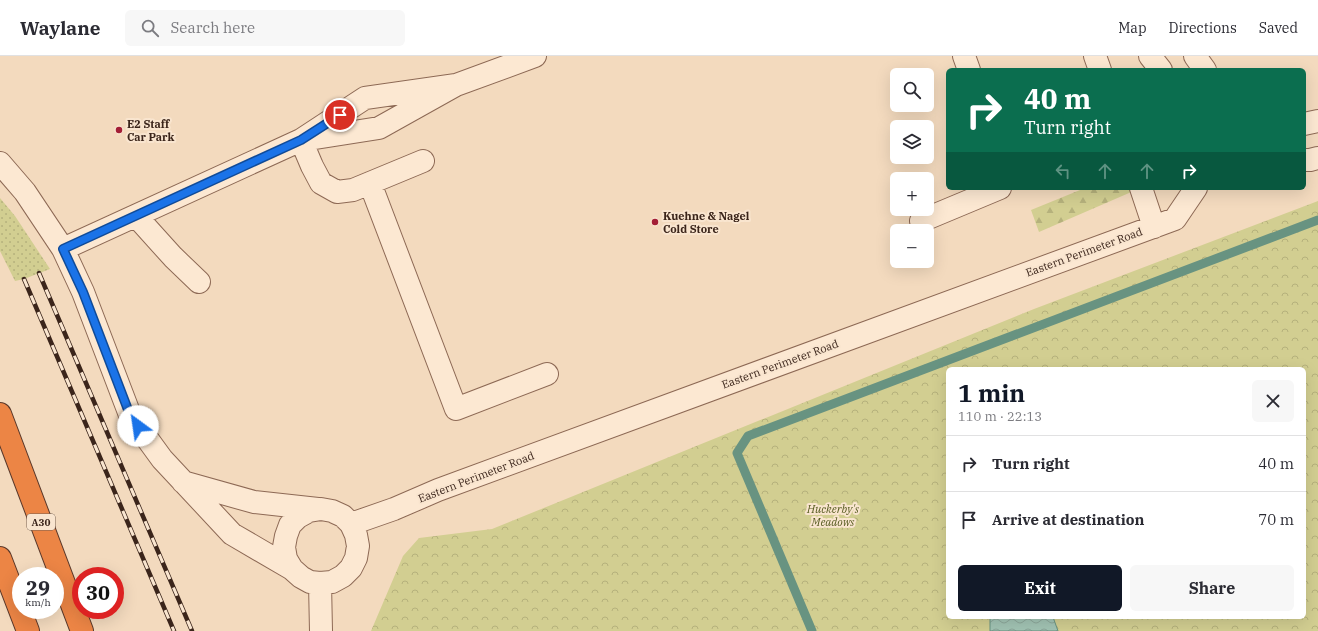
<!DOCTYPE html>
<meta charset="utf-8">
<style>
:root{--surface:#fff;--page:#f7f7f7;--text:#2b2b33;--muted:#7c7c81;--line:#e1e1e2;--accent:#111827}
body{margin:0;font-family:"IBM Plex Serif",serif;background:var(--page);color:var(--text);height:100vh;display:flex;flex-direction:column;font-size:15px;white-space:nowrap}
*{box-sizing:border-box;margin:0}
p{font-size:13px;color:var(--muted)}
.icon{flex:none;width:22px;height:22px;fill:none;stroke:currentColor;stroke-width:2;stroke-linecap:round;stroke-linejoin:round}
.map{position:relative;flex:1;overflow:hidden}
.panel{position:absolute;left:946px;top:311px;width:360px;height:252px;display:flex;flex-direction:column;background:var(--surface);border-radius:6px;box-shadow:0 4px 16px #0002}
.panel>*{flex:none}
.banner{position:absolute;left:946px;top:12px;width:360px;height:122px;border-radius:6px;box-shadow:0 4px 16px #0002;background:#0b6e4f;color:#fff;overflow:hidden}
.fabs{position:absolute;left:890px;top:12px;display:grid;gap:8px}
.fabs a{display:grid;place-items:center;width:44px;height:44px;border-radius:6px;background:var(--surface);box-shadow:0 4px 16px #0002;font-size:20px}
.speed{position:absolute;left:12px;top:511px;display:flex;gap:8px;font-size:20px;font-weight:700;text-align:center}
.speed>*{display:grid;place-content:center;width:52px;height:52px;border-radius:50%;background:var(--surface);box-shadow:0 4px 16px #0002;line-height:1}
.speed small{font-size:10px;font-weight:400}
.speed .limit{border:6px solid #d22;background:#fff;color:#111}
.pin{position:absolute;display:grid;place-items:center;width:34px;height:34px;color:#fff;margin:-17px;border:2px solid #fff;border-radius:50%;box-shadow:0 1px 4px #0007}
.me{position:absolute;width:44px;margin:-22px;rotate:329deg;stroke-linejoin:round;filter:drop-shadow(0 0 3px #0008)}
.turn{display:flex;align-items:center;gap:14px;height:84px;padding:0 12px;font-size:18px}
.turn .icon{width:52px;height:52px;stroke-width:2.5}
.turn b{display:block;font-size:28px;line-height:34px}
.lanes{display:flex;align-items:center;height:38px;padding:0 12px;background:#0003;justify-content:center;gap:20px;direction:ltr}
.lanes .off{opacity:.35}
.round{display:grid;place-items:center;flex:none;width:42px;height:42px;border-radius:6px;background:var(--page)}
.overview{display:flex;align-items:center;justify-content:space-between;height:68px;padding:0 12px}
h1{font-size:24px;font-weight:700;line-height:30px;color:var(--accent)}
.action{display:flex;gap:8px;margin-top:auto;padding:8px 12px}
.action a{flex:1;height:46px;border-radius:6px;background:var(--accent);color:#fff;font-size:16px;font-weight:700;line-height:46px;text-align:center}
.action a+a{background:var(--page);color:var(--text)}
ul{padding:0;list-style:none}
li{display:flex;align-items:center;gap:12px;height:56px;padding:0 12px;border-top:1px solid var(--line)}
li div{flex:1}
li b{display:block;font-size:15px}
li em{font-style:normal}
header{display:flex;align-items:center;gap:24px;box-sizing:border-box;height:56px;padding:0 20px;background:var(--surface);border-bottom:1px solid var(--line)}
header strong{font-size:19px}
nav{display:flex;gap:22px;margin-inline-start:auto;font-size:14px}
.search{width:280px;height:36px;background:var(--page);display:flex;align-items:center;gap:10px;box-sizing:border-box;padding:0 14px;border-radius:6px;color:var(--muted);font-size:15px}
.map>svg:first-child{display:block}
.grass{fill:url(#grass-dots)}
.forest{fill:url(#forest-firs)}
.park{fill:url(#park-crowns);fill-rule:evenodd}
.water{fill:url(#water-waves);stroke:#689381}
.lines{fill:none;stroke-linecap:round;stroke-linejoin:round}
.stream{stroke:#689381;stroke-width:9}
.minor-casing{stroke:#8d6955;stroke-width:24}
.highway-casing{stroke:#5a382a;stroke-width:24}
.minor{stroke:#fce8d2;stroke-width:22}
.highway{stroke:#ec8545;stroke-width:22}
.rail-casing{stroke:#3b251b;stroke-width:4.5}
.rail{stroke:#f9e5cf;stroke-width:3;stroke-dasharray:9;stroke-linecap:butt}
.route-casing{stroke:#114b97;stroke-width:10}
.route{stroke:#1a73e8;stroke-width:7}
.poi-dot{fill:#a31e36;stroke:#f9e5cf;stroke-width:1.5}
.labels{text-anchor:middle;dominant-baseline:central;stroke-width:4;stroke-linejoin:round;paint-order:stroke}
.shield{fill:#f9e5cf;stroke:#745f51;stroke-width:1}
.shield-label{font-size:10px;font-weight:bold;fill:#3b251b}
.poi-label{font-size:11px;font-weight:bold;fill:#3b251b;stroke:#f9e5cf;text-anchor:start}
.street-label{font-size:11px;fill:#3b251b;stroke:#f9e5cf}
.park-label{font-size:11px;font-style:italic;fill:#555a1f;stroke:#f9e5cf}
</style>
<header>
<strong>Waylane</strong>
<div class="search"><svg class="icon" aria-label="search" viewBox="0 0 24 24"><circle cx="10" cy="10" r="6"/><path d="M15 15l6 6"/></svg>Search here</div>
<nav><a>Map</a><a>Directions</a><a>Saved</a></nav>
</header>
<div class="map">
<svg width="1318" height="575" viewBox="0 0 1318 575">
<defs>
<pattern id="grass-dots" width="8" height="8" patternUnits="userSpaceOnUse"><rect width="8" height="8" fill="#d2ce91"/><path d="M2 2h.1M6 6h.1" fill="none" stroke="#b5b17c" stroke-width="1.8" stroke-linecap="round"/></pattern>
<pattern id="forest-firs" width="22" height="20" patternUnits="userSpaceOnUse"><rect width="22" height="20" fill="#d2ce91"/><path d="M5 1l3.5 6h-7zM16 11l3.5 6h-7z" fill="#b5b17c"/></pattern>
<pattern id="park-crowns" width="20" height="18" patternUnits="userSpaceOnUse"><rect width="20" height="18" fill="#d2ce91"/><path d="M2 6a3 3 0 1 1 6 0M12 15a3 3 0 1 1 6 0" fill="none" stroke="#b5b17c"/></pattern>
<pattern id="water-waves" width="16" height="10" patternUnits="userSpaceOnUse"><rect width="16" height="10" fill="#a2c4b4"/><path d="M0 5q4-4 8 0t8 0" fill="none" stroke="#8ca89a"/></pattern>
</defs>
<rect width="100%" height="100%" fill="#f3dabe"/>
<path class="grass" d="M0,142l15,18 35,53 -26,10 -9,2 -15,-30z"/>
<path class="forest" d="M1085,132h50l1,2 -97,42 -8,-22z"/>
<path class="park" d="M1318,145v430h-947l32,-75 16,-18 73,-9 542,-220zM948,313h356v248h-356z"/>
<path class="water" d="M990,561h63l5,14h-68z"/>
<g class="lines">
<path class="stream" d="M812,575l-75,-178 11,-17 570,-216"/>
<defs>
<path id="minor" d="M964,0l5,14
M1095,0l5,14
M1150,0l11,14
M1195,0l10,14
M1304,68l14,-3
M309,83l70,-11 77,-43 79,-29
M301,84l11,26 9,17 16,9 16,-2 70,-29
M1304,104h6l8,-2
M0,107l25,29 38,57 20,43 47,123 32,44 70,75 60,35 9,8 9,5 10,1 12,-1 11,-6 8,-8 5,-10 2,-12 -2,-11 -5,-11 -8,-8 -11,-5 -11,-2 -12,2 -11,6 -8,8 -4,11 -2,11 2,12 6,10
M370,127l86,226 91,-35
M1141,132l13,39
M136,160l37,41 26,25
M921,165l79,-33
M63,193l238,-109 64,-42 91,-13
M183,426l71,20 64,7
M351,468l43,-15 44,-19 737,-271 21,-31
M320,527l1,48"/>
<path id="highway" d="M0,358l82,217
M0,502l28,73"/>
</defs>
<use href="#minor" class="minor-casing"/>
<use href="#highway" class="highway-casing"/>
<use href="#minor" class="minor"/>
<use href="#highway" class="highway"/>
<defs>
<path id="rail" d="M39,217l153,358
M24,223l150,352"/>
</defs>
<use href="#rail" class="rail-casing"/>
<use href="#rail" class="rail"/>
</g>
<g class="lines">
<defs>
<path id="route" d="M138,370l-8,-11 -47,-123 -20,-43 238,-109 39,-25"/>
</defs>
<use href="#route" class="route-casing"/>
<use href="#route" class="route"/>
</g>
<g class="poi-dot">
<circle cx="119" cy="74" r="4"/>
<circle cx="655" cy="166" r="4"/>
</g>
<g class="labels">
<rect class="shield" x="27" y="458" width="28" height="16" rx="3"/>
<g class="shield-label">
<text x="41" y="466">A30</text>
</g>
<g class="poi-label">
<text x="127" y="68">E2 Staff<tspan x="127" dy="13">Car Park</tspan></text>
<text x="663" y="160">Kuehne &amp; Nagel<tspan x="663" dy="13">Cold Store</tspan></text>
</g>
<g class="street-label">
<text transform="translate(1084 196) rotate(-20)">Eastern Perimeter Road</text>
<text transform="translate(780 308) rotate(-20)">Eastern Perimeter Road</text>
<text transform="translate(476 421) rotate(-21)">Eastern Perimeter Road</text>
</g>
<g class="park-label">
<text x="833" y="453">Huckerby's<tspan x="833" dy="13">Meadows</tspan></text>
</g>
</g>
</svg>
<div class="fabs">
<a><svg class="icon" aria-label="search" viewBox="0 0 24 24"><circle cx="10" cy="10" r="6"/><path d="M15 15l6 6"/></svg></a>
<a><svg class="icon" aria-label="layers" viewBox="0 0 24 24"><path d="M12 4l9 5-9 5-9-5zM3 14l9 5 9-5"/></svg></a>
<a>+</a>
<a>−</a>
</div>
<div class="speed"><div>29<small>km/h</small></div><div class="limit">30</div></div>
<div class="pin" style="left:340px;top:59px;background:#d93025"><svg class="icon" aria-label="arrive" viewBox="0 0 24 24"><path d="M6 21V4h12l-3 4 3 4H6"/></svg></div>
<svg class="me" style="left:138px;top:370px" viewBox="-20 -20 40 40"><circle r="19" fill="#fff"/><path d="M0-13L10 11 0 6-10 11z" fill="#1a73e8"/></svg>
<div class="banner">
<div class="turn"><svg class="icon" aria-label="right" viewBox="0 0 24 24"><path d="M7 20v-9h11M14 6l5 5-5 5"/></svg><div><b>40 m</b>Turn right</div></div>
<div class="lanes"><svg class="icon off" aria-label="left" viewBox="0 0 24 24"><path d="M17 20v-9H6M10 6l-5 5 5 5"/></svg><svg class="icon off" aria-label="ahead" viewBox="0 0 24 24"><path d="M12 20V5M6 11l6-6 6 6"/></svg><svg class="icon off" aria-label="ahead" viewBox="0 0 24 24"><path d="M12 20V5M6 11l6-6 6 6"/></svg><svg class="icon" aria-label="right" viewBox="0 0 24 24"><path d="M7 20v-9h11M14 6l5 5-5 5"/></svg></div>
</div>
<section class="panel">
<div class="overview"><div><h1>1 min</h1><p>110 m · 22:13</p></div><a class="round"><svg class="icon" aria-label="close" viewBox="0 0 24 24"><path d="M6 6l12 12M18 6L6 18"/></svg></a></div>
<ul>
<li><svg class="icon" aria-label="right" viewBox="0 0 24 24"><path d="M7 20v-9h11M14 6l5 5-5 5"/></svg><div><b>Turn right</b></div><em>40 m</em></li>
<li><svg class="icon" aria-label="arrive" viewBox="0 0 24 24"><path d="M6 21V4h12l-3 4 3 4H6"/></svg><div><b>Arrive at destination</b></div><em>70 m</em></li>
</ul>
<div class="action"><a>Exit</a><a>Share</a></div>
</section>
</div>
